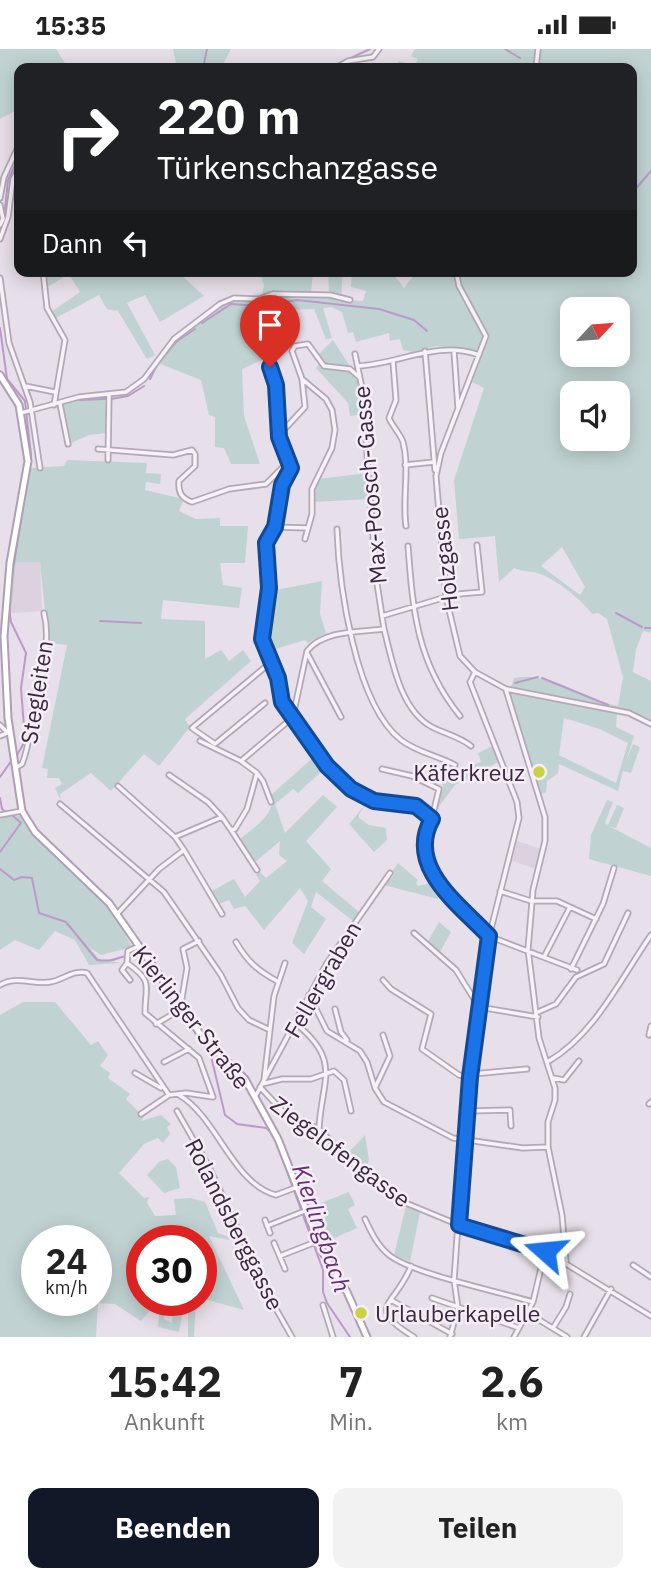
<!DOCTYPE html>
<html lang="de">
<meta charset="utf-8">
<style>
:root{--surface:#fff;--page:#f2f2f2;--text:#222;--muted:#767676;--accent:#111827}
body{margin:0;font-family:"IBM Plex Sans",sans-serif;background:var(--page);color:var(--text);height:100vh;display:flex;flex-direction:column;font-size:26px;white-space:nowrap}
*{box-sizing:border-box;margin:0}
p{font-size:23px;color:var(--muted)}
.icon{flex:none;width:38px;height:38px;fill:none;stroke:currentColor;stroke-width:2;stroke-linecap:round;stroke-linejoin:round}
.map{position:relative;height:1288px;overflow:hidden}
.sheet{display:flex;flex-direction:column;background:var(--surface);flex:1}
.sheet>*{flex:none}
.guide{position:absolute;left:14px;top:14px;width:623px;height:214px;border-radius:14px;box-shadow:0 4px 18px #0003;background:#202124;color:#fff;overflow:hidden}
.needle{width:46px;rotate:64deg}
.tools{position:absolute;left:560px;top:248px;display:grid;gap:14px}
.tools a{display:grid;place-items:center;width:70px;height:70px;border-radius:14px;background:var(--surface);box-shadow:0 4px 18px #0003;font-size:35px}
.speed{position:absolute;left:21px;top:1176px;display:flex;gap:14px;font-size:35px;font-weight:700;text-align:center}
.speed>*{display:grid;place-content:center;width:91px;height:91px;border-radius:50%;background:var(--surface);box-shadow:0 4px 18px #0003;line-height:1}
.speed small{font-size:18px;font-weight:400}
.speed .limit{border:10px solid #d22;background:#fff;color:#111}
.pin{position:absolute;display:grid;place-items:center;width:60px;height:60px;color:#fff;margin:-72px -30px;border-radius:50% 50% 50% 0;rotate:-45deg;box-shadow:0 0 7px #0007}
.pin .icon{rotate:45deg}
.me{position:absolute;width:77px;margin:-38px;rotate:288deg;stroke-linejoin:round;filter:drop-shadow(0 0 5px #0008)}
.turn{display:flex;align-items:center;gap:24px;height:147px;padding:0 28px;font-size:32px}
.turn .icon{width:91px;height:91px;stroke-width:2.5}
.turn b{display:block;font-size:49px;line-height:60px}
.then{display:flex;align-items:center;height:66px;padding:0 28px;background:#0003;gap:14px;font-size:26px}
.eta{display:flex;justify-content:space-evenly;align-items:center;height:119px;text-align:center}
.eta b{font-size:42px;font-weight:700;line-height:49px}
.button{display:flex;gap:14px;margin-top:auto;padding:14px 28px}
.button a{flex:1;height:80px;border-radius:14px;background:var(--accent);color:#fff;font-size:28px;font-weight:700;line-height:80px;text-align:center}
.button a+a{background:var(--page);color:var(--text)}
.status{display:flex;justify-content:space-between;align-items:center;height:49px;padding:0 35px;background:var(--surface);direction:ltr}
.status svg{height:19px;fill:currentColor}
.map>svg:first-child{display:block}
.built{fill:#dcd1de}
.green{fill:#c0d3d2;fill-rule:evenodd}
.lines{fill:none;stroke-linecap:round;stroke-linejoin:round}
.stream{stroke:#bd99ca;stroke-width:2}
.minor-casing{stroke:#b4a8b6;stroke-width:7}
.major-casing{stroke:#b09eb5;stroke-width:9}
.minor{stroke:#f6f2f7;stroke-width:3.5}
.major{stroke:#fff;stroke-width:5}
.route-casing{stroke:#114b97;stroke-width:18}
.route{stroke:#1a73e8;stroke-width:12}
.poi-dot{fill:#c9d240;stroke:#f5eef6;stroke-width:2.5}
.labels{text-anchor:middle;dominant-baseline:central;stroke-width:5;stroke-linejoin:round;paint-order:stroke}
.street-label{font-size:23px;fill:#3c2740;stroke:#f5eef6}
.poi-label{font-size:23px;fill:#3c2740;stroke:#f5eef6;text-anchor:end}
.water-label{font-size:24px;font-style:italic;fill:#653075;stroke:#f5eef6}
</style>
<div class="status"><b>15:35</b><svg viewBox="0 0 49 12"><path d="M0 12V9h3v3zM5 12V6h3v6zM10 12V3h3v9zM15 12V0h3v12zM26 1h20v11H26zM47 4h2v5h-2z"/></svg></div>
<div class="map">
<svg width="651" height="1288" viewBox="0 0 651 1288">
<rect width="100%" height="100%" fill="#e7dfe9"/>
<path class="built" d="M16,512l24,1 2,49 -31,2z
M517,792l24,8 -5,20 -24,-8z"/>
<path class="green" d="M0,0h56l12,19h-49v41l-19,10z
M173,0h58l-10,19h-44z
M415,0h236v584l-8,-2 -7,19 -3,22 18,9v40l-30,-10 -4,3 -1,13 18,9 -8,26 7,-18 7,3 -9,26 -8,-2 -5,20 -59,-27 -1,9 -11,8 -1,11 -6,3 -31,-102 5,-15c44,-6 63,20 104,28l5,-29 -16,-58 -9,-6 -6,1c-8,-12 -37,-36 -52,-40 -8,-3 -17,-2 -26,-6l-15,14 -4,-46 -36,3 -5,-59 30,-92 -14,-7 19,-43 -27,-52 -3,-15h173v-203h-120l-22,-5 -7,5h-85v-7l17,4 3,-6 -7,-3zM572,261h46v45h-46zM572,345h46v45h-46zM562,498l23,40 -5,8 -39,-29zM564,669l36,11 28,14 -12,40 -57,-28z
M177,222l27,25 -44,26 -15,-27 -18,8 28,52 -8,4 -29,-48 -11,-2 -8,-14 -45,24 -3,-7 29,-20 -11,-18 -23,14 -2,-15z
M259,222h54l-2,24 18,-2 -1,-22h15l-2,28 22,2 3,-10 -15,-4 1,-16h39l13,17 13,-17h38l2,14 27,47 -4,21 -43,-7 -24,6 -10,-2 -3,-11 -10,2 -1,-8 -33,9 -3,-10 -5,1 -6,-21 -11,-5 -8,1 9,30 -6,1 -12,-30 -32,1 -19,5 3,30 9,-1 1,5 -16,5 4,5 -22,10 2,47 16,48h-29l-7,-16 -9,-1v-30l-6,-2 -8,-35 -46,-18c14,-22 59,-62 86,-66 6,-1 14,1 21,0l2,-11z
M333,291l26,40 6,34 -15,2 -2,-13 -32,-35 7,-8 -4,-6z
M105,348l2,36 -18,2 -18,8 -9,-38 19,-7z
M67,411l80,3 -1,10 15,1 -1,10 -14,-2 -1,8 34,8 4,3 -4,10 17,8 24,-1v8h28l-3,37h-25l3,22 19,3 -3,20 -76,-8 -2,19 44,2v38l16,-9 8,11 14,-11 8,11 -66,58 5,8 -31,39 -15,-12 -33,37 -20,-18 -31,21 1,6 -6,-12 7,-4 -3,-6h-12l1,-9 -6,-1 25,-123 -19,-2 -8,-81h-24l-5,51h-3l5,-59 17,-86 34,-2z
M368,424l2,26 -57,3 5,-23z
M322,532l-2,33 6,19 -18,10 -3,-3 -39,12 -2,-15 7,-46z
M493,697l5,16 -43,23 -21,28 -1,-11 10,-13 -1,-9 7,-6 32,-12 -3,-9z
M316,706l8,14 -26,24 -5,-4 -18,15 10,29 38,-38 14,12 -31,34 25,28 -9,12 37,31 -6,9 -37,-29 -5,15 15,12 -22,35 -12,-11 16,-42 -8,-13 -36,42 -19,-24 -11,3 -5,-9 -10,4 -7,-13 22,-12 11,18 15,-16 -4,-6 4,-3 6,6 21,-17 -8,-6 1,-14 -26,22 -14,-24c14,-12 36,-24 31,-44z
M607,751l6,2 -8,21 3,2 9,-20 7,3 -8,20 -7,-2 42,22v28l-62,-17 2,-24z
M368,752l-9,13v4l10,7 17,3 1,12 -13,12 -25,-28z
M20,767l11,18 82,79 19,34 -31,8 -12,-8 10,12 22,4 -32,2 -14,-25 -20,-9 -16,19 -24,-10 -15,10v-133z
M398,814l20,17 -2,3 2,3 16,-4 6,12 -2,5 -54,-14 10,-10 -2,-3z
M439,873l12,10 -11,20 -12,-11z
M23,953h32l36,43 7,-4 10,14 -8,11 10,7 -2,5 22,16 -4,5 14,14 7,-1 -6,9 20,-6 10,9 -4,3 3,7 -7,9 -5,-5 -14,6 -25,29 25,25 5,-1 -2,6 8,13 21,-1 -2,-16 17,-1 14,4 13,31 16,6 8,-1 -7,3 -26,-5 35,74 -43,-12v-57h-59v16h-7l7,23v20h21l1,19 8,4 1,-23h23l-2,37h-6v-25l-5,-1 -4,21 -21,-5 2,-20 -6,-1 -13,15 -26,-17 -17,-1 -2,34h-96v-322zM37,1192h59v59h-59z
M365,1086l4,25 -4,12 -18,-18z
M168,1110l8,8 4,21 -16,5 -17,-18 12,-13z
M349,1143l6,13 -7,4 9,19 -36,16 -10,-37z
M406,1157l14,6 -10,50 -16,-7z"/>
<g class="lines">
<path class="stream" d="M505,0l15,9
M203,19l4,-19
M329,19l41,-19
M632,144l19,-22
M4,170l4,-39 11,-23
M0,184l2,-9
M202,274l29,-19 30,2 36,-6 82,9 35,11 13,11
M0,279l7,51 18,22 6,54 -21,134
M150,330l8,-16 18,-21 19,-13
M111,350l17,-3 16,-10
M79,351l27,-1
M9,560l2,13 15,31 -5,35 4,53 -9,16
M616,564l26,14
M100,572l41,2
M645,579h6
M542,629l66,27
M515,634l23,-6
M0,728l12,-17
M0,749l2,11 4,3
M0,803l21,-29 -10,-9
M0,820l14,11 8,-3 10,1 7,35 27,9 31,38c21,3 22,-6 39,-5l25,27
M182,963l29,44 14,59 12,9 29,4 6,5
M276,1092l47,129v22l4,11 23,34"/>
<defs>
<path id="minor" d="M336,19l12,-7 25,-4 6,-8
M536,19l2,-19
M0,149l4,-21 15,-32
M0,156l3,14 -3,6
M0,190l8,-22 5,-38 6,-10
M43,222l4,37 18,32 -11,65
M456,222l3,15 27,50 -45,117 -5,23 10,121 14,59 15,16 31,17 123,24 22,11
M0,229l9,65 21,59 10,66
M425,302l10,119
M454,302l4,57
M264,304l12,32 1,42 14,41 -9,17 -7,42 -9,16 3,45 -7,51 16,39 4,24 45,64 24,23 23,13 42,4 16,13 -7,16 1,24 23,40 42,38 86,33
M355,305l12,58 -2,14 11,151 6,39
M393,313l3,38 -7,18c3,8 11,15 14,24 7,28 -1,56 3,84
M358,317c41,-2 79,-26 121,-11
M302,330l24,20 6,11 3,20 -3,18 -20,41v25l-7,25
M25,337l30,6
M60,355l8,40
M21,364l58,-16 47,-5 18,-13 30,-40 46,-35 14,-6 25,1 14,-5 57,1 20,5
M280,385l25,-27 -3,-28 -10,-28 3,-5 13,-2 16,22 26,3 9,8
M98,400l75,6 19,-5 3,4v12l-16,15c-1,11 2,17 13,21l37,-13 37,-5 22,-22
M108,411l1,-64
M405,416l29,-3
M275,478l33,1
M337,480c2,56 18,175 64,211 17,13 36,15 54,25
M408,497c5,66 9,117 52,170
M447,546l35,-3 -5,-47
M384,580c8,31 16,81 48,98 13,7 27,9 39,19
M307,604l34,64
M506,641l39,127v24l-12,49 -5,59 11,89 16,50v12l-7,22v25l14,68 4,46
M265,654l-50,41 -23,-16 78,-65
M293,667l14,-65c16,-21 53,-19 77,-22l-2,-13 64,-19
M0,676l8,8
M0,687l10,-4
M200,692l41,20
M17,718l5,-3c8,-19 8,-39 12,-59 5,-30 18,-60 10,-92
M382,720l30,7 27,13 -7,29
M257,724l6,8 8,21
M169,726l39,27 14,15
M118,737l57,51
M60,755l104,88 57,83 17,33 11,12 21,10
M0,766l22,-4
M231,781l26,40
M184,801l38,64
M500,842l31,10h26l39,18
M117,865l42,-45 25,-19 -9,-13 47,-20 9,13 4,-1 12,-20 10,-36 -16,-12 51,-43
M414,884l42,37 23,37 59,10
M236,893c11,19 22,29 41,39
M137,898l-9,4 -1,12c27,19 18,22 18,50l54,45 14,39 -27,-4 -17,2 -28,19
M545,906l25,-48
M127,914l-5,7 8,10
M571,920l32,-65 11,-36
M383,931l8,9 40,25 -9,35 37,26 11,2 3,-3 54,-5
M0,936c17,-10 32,0 50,-3 13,-2 24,-13 37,-9l82,122
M309,946l18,36 33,20 7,11 8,26 9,14 69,36 70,10 24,-1
M181,955l6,-36 -4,-19 16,-8
M335,960l6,23 6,8
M538,963l18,-8 20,-27 28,-13 24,-51
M295,974c48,38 26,58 24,106
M156,975l22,-13
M649,986l2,-9
M549,1012c46,-27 72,-83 102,-126
M164,1013l25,-13
M135,1024l26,15
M553,1029l11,2 15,-19
M264,1031l10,-84 11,-33
M262,1035l20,-5h29l23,-8 10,9 7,31
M260,1038l26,28 33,14 44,45 38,27 58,24 86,26 106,65
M375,1039l15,-32 -7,-21
M179,1046c38,22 54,89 97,100l21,-8
M255,1048l72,-134 63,-90
M649,1055l2,-2
M177,1062l31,54 63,135 21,37
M467,1062l43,-1 1,16
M365,1170c6,13 12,26 24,36 24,19 111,37 144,47
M265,1171l5,13
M267,1177l40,-16
M274,1194l11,26
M280,1207l38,-15
M633,1216l18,12
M411,1217c-15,40 -48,40 3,71
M432,1249l87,30
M391,1251l61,34
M323,1256l10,32
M528,1264l39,24
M553,1279l13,-21 4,-13
M450,1288l8,-29 -4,-28 10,-140 22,-191 33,-131 -2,-16 -47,-120 5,-10
M514,1288l19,-35 12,-51
M584,1288l27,-48"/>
<path id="major" d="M0,326l19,30 9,56 -18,102 -6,73 4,82 14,93 13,21 74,71 94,135 42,41 33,60 45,114 24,39 20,45"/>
</defs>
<use href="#minor" class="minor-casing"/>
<use href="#major" class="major-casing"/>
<use href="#minor" class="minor"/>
<use href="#major" class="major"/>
</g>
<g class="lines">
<defs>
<path id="route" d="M270,318l6,18 3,52 12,31 -9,17 -7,42 -9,16 3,45 -7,51 16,39 4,24 45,64 24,23 23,12 42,5 16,13c-27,48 28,86 57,117l-19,141 -11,148 86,26"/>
</defs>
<use href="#route" class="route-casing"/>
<use href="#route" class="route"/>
</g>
<g class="poi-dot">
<circle cx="539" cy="723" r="7"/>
<circle cx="361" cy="1264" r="7"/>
</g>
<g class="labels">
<g class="street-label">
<text transform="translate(369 436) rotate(-95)">Max-Poosch-Gasse</text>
<text transform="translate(444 510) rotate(-96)">Holzgasse</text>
<text transform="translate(36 643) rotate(-81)">Stegleiten</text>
<text transform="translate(322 930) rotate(-60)">Fellergraben</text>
<text transform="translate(192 968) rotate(52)">Kierlinger Straße</text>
<text transform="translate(341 1102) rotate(37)">Ziegelofengasse</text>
<text transform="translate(235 1175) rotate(63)">Rolandsberggasse</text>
</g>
<g class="poi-label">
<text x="525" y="723">Käferkreuz</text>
<text x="375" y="1264" text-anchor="start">Urlauberkapelle</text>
</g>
<g class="water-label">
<text transform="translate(322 1179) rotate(71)">Kierlingbach</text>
</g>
</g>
</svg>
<div class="tools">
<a><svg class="needle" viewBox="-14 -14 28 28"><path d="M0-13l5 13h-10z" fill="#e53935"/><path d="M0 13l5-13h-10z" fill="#767676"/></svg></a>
<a><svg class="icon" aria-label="sound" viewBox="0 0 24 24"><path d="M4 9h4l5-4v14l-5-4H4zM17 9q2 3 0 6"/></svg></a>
</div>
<div class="speed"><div>24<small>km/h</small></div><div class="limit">30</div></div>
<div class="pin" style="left:270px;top:318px;background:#d93025"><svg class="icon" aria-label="arrive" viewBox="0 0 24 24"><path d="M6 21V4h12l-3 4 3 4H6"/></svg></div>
<svg class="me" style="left:545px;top:1202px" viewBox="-20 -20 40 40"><path d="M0-17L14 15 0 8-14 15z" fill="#1a73e8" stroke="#fff" stroke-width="4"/></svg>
<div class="guide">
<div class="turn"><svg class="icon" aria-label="right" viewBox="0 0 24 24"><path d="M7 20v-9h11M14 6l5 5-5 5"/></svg><div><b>220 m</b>Türkenschanzgasse</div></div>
<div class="then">Dann<svg class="icon" aria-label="left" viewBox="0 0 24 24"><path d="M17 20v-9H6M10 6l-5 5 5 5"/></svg></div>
</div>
</div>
<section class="sheet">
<div class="eta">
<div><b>15:42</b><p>Ankunft</p></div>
<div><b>7</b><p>Min.</p></div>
<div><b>2.6</b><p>km</p></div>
</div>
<div class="button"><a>Beenden</a><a>Teilen</a></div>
</section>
